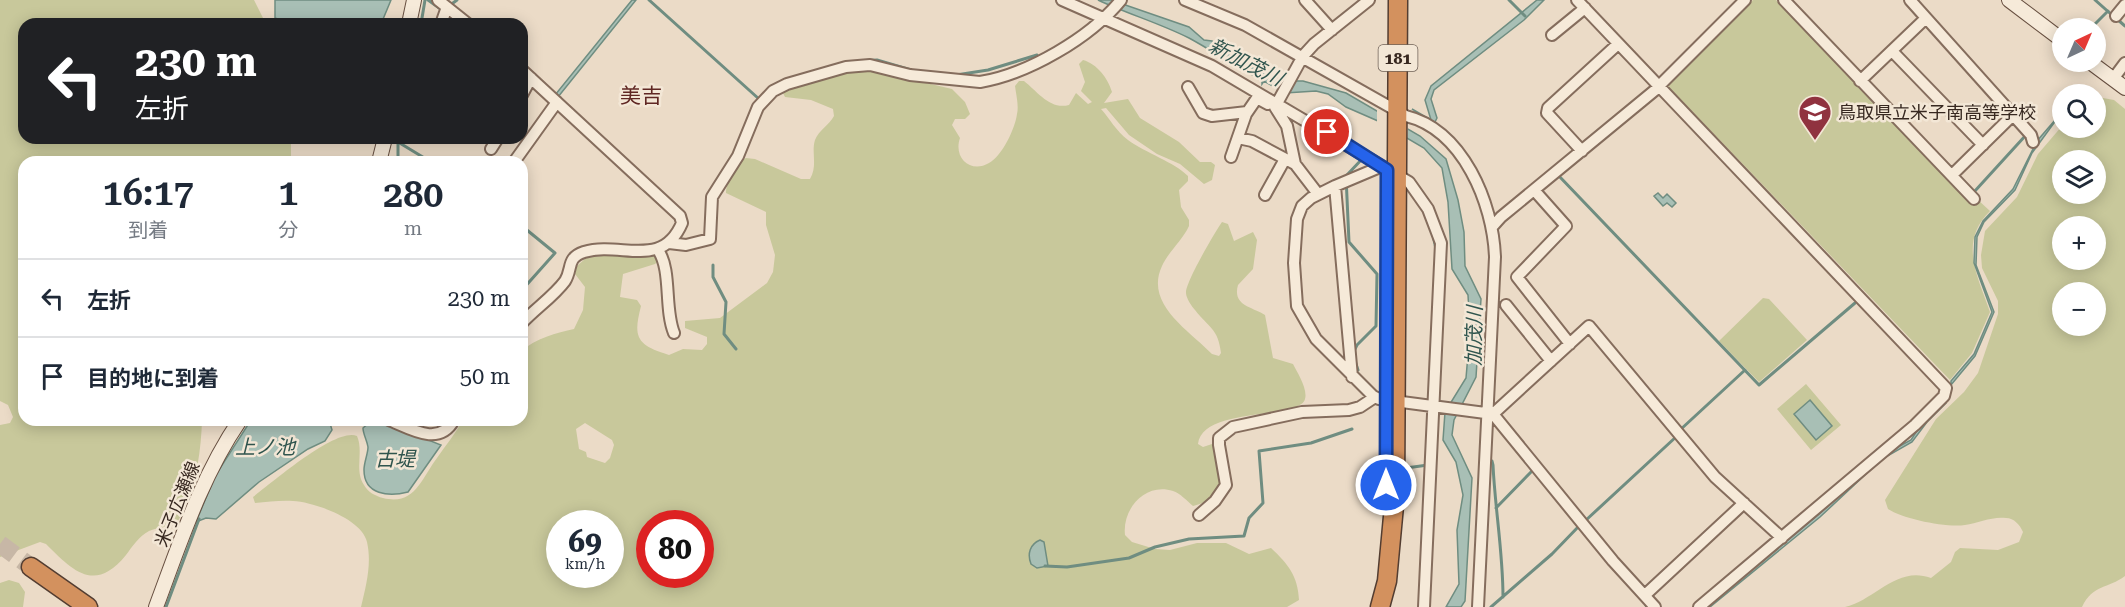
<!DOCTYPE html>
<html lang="ja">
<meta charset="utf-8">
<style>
:root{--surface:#fff;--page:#f2f2f3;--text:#1f2937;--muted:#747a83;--line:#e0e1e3}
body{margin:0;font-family:"Roboto Serif","Noto Sans JP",serif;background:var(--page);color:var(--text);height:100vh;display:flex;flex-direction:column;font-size:22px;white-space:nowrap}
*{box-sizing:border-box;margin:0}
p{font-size:20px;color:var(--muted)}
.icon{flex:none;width:33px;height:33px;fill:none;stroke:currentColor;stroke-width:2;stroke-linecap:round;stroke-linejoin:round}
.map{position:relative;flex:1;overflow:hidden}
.panel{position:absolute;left:18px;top:156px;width:510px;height:270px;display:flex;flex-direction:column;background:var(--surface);border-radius:18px;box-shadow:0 3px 15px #0003}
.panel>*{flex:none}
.top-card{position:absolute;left:18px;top:18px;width:510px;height:126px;border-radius:18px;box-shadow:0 3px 15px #0003;background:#202124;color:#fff;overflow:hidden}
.needle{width:39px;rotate:44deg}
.buttons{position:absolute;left:2052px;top:18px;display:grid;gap:12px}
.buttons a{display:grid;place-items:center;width:54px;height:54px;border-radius:50%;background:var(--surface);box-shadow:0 3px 15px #0003;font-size:30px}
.speed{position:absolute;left:546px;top:510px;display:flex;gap:12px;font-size:30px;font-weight:700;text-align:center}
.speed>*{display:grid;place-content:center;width:78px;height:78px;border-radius:50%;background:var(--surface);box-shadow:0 3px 15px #0003;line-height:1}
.speed small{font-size:15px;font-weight:400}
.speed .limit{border:9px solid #d22;background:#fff;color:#111}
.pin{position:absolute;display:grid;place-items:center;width:51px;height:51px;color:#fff;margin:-26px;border:3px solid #fff;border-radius:50%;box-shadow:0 2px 6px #0007}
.me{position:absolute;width:66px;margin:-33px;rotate:0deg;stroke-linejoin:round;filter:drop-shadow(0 0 4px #0008)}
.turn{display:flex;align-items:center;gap:21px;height:126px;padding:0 18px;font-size:27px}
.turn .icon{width:78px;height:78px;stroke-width:2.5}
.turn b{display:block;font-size:42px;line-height:51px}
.eta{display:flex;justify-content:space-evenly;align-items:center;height:102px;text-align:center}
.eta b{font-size:36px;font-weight:600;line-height:42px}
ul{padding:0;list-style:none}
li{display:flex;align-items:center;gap:18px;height:78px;padding:0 18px;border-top:2px solid var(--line)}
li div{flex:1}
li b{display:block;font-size:22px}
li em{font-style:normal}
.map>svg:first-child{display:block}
.green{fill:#c8c89b;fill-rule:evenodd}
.water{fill:#a8bfb5;stroke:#6f8d81;stroke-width:1.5}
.pier{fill:#ebdbc7}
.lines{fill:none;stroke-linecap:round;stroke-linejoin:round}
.stream{stroke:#6f8d81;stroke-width:3}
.highway-tunnel{stroke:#c7b7a6;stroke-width:18;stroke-dasharray:18 9;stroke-linecap:butt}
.street-casing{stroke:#856d5d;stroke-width:14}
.secondary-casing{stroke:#674f40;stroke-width:16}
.highway-casing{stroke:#533d31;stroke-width:21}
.street{stroke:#f6ead9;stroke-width:10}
.secondary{stroke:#f6ead9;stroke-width:14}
.highway{stroke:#d3915e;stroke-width:18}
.route-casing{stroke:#184099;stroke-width:15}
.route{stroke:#2563eb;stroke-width:10}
.labels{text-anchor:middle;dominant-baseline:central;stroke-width:5;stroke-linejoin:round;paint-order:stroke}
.shield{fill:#f3e7d6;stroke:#6f6157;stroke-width:1.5}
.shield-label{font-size:16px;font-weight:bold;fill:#372820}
.poi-label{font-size:18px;fill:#372820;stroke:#f3e7d6;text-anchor:start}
.street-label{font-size:18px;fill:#372820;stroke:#f3e7d6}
.water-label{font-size:20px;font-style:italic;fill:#30554e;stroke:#f3e7d6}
.quarter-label{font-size:21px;fill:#602723;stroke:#f3e7d6}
</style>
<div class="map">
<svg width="2125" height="607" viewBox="0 0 2125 607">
<rect width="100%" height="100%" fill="#ebdbc7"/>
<path class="green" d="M0,0h254l12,24h-242v114h269l-2,6v18h-267v258h178c-1,34 -7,75 -26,104 -9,3 -20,4 -27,7 -10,5 -17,16 -23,24 -31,38 -52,17 -80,-11l-6,-2 -40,15v-132l10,-2 3,-6 -5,-12 -8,-4z
M1753,0h23l196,204 5,-5 13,12c-32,31 -12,66 0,101l-18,41 -22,27 -285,-297z
M1083,60c14,4 25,18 29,32l-8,11 24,-4 12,19 39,24 21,20h11l4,3 -3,15 -8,4 -24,-20 -23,-10 -28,-19 -23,-27 -5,1c9,10 15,22 27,31 18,13 46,22 60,36v5l-9,9 2,17 8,13v6c-7,15 -20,25 -27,40 -18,38 28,65 50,88l7,2 2,-3c-3,-25 -12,-25 -26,-43 -3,-3 -9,-12 -9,-17 -1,-10 29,-61 36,-71l6,2 6,17 19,-9 4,8 -4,29 -15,16c-6,21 15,22 27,30l8,43 20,6c4,8 15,25 12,35 -5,21 -103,7 -107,45l5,3 9,-3c15,25 13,55 -19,62 -6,-5 -13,-13 -20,-15 -28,-9 -51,18 -48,44l7,7 23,7 15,1 27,-7h29l23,11 22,-6c17,16 27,28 28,52l-12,7h-926c5,-21 11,-43 6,-65 -5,-23 -53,-40 -74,-41 -12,-1 -25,1 -38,2l-2,-6c20,-15 83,-70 104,-61 7,16 -3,34 7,49 4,7 11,11 19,13 32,8 38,-19 54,-40 9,-13 18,-24 26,-38h59v-69c13,-13 35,-18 52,-22l9,-19 2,-23 -10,-13 2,-8 9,-8 23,-3h48l2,5 -4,4 -32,10 -3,23 17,3 4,6c-8,31 -5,39 28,49l14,-6 19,1 5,-6v-7l-22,-9v-7l35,-3 47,-35 6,-11 2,-17 -9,-30v-13l-40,-19c0,-10 10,-31 20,-35l9,1 46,20h9c8,-14 1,-26 5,-39 4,-10 14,-15 19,-24l-1,-7 -22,-9 -26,-3 -3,-6 3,-3 71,-19h11l85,20 13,13 5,12 -5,5h-10l-3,6 8,13c-7,20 11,36 29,25 13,-7 26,-34 28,-49 2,-8 -1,-20 -2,-28l4,-5h5c14,11 26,29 45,24l7,-12 12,11 4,-2 -11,-11 4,-9 -6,-18zM585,423l27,17 2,5 -4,13 -5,5 -18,-6 -1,-5 -7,-3 -3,-20zM560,524h50v50h-50zM650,524h50v50h-50z
M2103,98l11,2 11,9v467c-17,13 -32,8 -43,31h-237c30,-7 52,-42 86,-29l20,-16 4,-10 5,-4 38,2 21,-8 4,-10c-3,-7 -9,-14 -17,-14 -13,-2 -28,5 -41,7 -18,3 -62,-6 -77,-16l-3,-9 51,-81 28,-27 14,-19 20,-59v-13l-16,-33 -1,-13 4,-24 32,-34 21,-43 24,-28 34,2v-28zM2096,160v34h-34v-34zM2062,226h34v34h-34zM2062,292h34v34h-34z
M1763,298l6,1 38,41 -48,42 -40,-41z
M1806,384l35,41 -30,25 -34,-41z
M9,580l10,3 6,9 -2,15h-23v-24z"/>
<path class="water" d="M275,0h116l-10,24h-90l-16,-6z
M632,0h4l-78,97 -3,-2z
M1098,0h13l78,27 15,13 8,1 22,11 16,12 34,17h19l43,12 74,43 26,23 12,41 6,32 1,34 16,33 -5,78 -22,43 -2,15 20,43 -7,123 -4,6h-15l13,-23 -2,-54 6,-35 -7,-33 -13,-22 2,-28 21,-34 4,-47 -2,-36 -16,-26 -4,-67 -6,-34 -18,-20 -46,-27 -32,-14 -18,-13 -12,-3 -31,2 -21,-12 -2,3v-4c-26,-13 -49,-29 -73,-42 -30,-15 -61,-24 -91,-38z
M1537,0h7l-20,20 -90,70 -3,9 6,19 -2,4 -4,-1 6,8 -25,-20 19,11 -6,-20 6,-14z
M2062,112l-30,41 -17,37 -31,32 -7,15 -1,28 18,47 -19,44 -24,29v-4l23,-27 18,-42 -18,-49 1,-26 8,-16 30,-32 24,-48z
M1658,193l5,5 4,-4 9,9 -4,4 -5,-4 -4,3 -9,-10z
M1810,400l22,26 -16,14 -22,-26z
M1945,402l1,1 -19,19 -15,20 -30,17 -62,58 -110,90h-3l111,-92 67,-61 26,-14 13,-20z
M251,420h78l3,10 -7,11 -17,8 -49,33 -43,37 -10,-1 -10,4 19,-46z
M378,420l63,25 -33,47c-19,5 -44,3 -44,-22 0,-8 4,-16 4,-23 -1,-7 -5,-13 -5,-19l7,-6z
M1040,540l4,2 4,24 -11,2 -6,-4c-4,-10 -1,-20 9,-24z"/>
<path class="pier" d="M1377,108l31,18 -1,15 -30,-17z"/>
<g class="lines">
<path class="stream" d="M428,0l14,10
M649,0l110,99 3,-2
M1509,0l16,16
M2095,0l17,15
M453,3l4,-3
M2117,19l8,7
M421,24l4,-24
M2091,28l17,-17
M859,61l18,-1 34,10
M956,75l32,-5 49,-15
M398,142l33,20
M398,142v20
M1558,175l201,210 96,-82
M1974,192l52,-57
M522,226l33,27 -33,37
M1433,235l3,14
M713,265v12l13,25 -2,32 12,15
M1354,351l3,-6 19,-19 1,-52 -28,-32 -3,-66 17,-18
M1355,361l3,9
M1680,430l65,-60
M1489,461h3l1,4c2,44 10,87 10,132
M1406,468l22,-3
M1496,508l36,-37
M1585,521l92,-85
M1045,566l22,1 62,-9 26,-11 34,-8 55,-3 5,-18 14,-15 -4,-52 52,-8 41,-14
M1646,605l1,2
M166,607l33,-88
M1491,607l61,-53 28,-29"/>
<path class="highway-tunnel" d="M0,544l31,23"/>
<defs>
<path id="street" d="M438,0l30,24
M1062,0l150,66 197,116 19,27 13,34 -17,364
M1185,0l60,25 161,91c57,14 87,87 89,141l-17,350
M1305,0l27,30
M1577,0l369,388 -2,8 -29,29 -216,182
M1784,0l190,199
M1910,0l121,135 2,7
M2116,16l9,-11
M441,24l6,-17
M1552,35l33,-27
M1892,51l91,94
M522,70l158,146 2,7c-20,47 -61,18 -98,29 -18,6 -11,16 -19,29 -11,15 -30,28 -43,42
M2113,79l12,-16
M1860,81l66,-63
M1188,87l15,26 9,3 35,-4
M522,95l9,-17
M1238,138l14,3 43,23
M491,149l7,-11
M1582,151l-35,-38 1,-5 70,-64
M1231,157l15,-43 11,-16 11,6
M514,162l43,-60
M1380,167l-45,19 -24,12 -9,8 -5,13 -3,44 3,43 19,33 57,57 6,3 114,15 120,147 42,46
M1952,175l62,-61
M1335,186l17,191
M1534,190l32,36 -49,51 53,67
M1318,194l-23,-30 -8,-38 -12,-19 28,-51 11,-12 55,-44
M1265,195l20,-36
M1492,227l9,-10 153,-126 91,-91
M669,243l17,2 24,-6 2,-42 26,-41 20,-49 15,-16 14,-7 59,-17 24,-2 40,10 70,7c48,-8 110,-44 141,-82
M658,250c14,20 6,59 16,83
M1506,305l45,56
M1493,414l96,-88 126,151 67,61
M389,420c22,9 50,27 65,0
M1199,515l16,-14 11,-16 -7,-40v-7l14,-11 69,-15 47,-2 11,-3 15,-10
M1645,595l99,-92"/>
<path id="secondary" d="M2009,0l53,40
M409,24l5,-24
M2090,62l35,26
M379,162l6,-24
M156,607c24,-64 45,-130 84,-187"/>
<path id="highway" d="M31,567l57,40
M1380,607l7,-26 8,-86 3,-495"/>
</defs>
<use href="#street" class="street-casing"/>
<use href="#secondary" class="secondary-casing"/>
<use href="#highway" class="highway-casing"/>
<use href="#street" class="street"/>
<use href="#secondary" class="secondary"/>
<use href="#highway" class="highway"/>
</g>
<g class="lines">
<defs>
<path id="route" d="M1327,132l60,38 -1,315"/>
</defs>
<use href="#route" class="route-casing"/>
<use href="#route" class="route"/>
</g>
<defs>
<symbol id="school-pin" viewBox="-11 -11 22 30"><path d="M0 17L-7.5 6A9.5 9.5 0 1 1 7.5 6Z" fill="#90323f" stroke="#f3e7d6"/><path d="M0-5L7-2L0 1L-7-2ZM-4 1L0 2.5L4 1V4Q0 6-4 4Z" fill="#fff"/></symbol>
</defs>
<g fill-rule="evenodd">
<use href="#school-pin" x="1796" y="93" width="38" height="52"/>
</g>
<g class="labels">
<rect class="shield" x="1378.5" y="45" width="39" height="26" rx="4.5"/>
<g class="shield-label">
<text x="1398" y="58">181</text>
</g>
<g class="poi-label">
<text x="1838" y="112">鳥取県立米子南高等学校</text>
</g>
<g class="street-label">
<text transform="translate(177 504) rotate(-68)">米子広瀬線</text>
</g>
<g class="water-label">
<text transform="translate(1246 62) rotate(27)">新加茂川</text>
<text transform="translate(1474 336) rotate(-89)">加茂川</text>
<text x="265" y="447">上ノ池</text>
<text x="395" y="459">古堤</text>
</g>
<g class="quarter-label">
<text x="641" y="96">美吉</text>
</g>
</g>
</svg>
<div class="buttons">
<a><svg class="needle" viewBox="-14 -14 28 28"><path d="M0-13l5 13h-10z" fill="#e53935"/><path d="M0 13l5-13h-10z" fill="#747a83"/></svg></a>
<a><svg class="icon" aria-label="search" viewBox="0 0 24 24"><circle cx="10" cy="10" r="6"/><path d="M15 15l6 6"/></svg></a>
<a><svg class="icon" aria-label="layers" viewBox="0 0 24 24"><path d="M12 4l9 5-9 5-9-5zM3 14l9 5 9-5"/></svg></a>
<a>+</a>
<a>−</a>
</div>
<div class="speed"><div>69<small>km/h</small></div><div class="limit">80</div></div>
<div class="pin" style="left:1327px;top:132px;background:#d93025"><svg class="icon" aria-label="arrive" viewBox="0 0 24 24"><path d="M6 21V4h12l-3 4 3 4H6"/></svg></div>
<svg class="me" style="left:1386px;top:485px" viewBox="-20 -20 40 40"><circle r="17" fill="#2563eb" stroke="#fff" stroke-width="3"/><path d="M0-11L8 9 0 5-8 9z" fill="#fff"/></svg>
<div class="top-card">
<div class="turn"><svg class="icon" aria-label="left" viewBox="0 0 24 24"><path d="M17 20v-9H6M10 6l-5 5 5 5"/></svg><div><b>230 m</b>左折</div></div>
</div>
<section class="panel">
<div class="eta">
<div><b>16:17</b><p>到着</p></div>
<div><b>1</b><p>分</p></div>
<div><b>280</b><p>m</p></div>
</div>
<ul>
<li><svg class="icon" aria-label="left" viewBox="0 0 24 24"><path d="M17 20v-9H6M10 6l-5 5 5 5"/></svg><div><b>左折</b></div><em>230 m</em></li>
<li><svg class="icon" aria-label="arrive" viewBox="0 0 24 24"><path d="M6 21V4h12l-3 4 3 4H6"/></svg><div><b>目的地に到着</b></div><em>50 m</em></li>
</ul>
</section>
</div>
